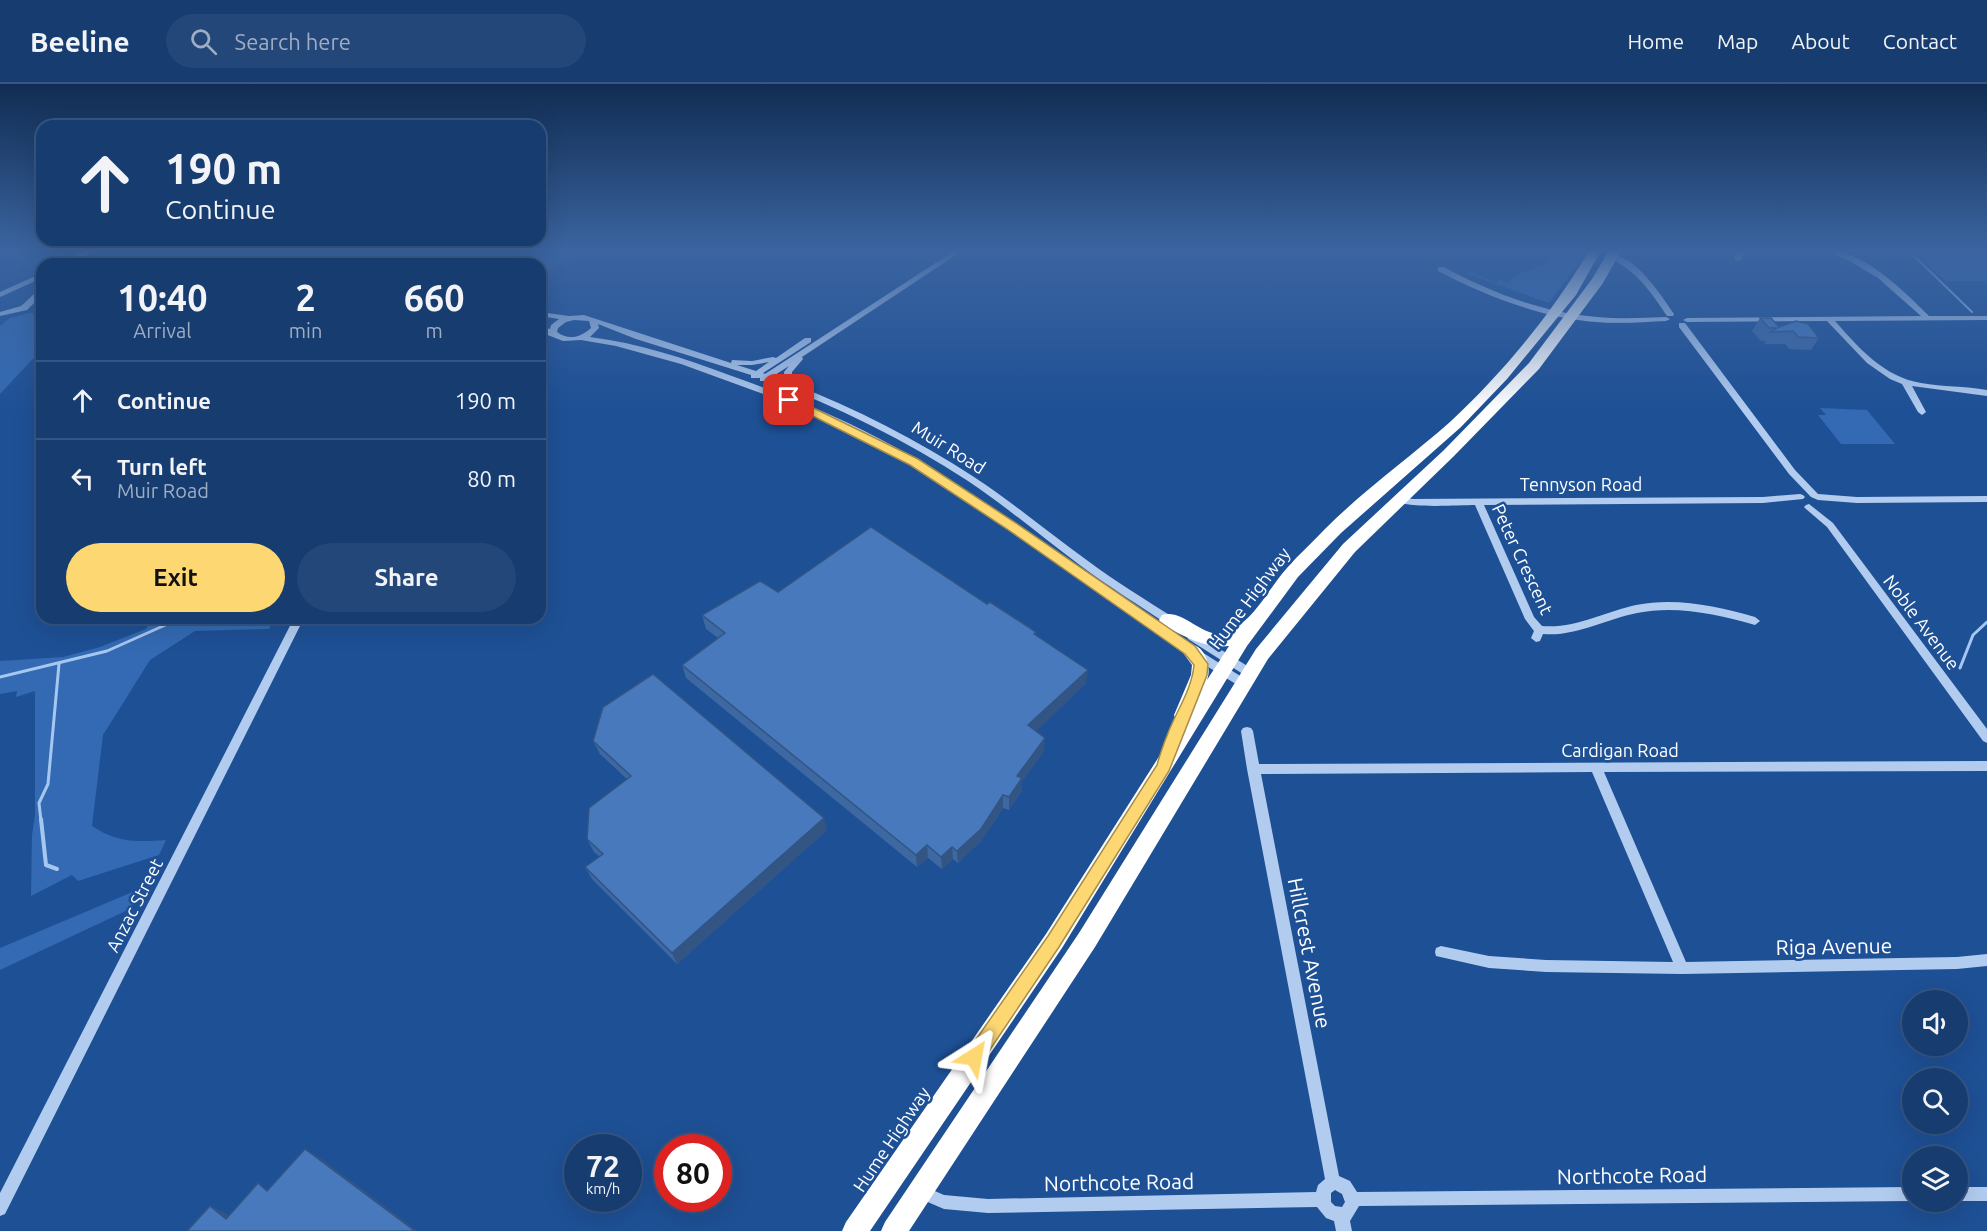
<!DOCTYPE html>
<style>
:root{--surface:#163c70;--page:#234778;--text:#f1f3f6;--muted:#9eadc3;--line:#355683;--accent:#fdd772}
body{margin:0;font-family:Ubuntu,sans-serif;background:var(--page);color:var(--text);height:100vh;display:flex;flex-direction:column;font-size:22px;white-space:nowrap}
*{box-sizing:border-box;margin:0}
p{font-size:20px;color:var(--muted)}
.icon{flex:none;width:33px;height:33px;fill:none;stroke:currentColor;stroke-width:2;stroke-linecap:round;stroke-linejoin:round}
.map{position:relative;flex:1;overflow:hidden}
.drawer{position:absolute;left:36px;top:174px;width:510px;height:366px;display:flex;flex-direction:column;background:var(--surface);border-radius:18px;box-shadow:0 6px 24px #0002,0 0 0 2px var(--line)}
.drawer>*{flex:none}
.guide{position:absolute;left:36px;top:36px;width:510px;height:126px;border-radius:18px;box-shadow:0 6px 24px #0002,0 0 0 2px var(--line);background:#163c70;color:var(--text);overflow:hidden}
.buttons{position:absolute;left:1902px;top:906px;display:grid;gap:12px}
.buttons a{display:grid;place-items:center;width:66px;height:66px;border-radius:50%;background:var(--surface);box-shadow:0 6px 24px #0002,0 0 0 2px var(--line);font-size:30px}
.speed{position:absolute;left:564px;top:1050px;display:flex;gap:12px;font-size:30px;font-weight:700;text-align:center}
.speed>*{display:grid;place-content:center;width:78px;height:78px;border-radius:50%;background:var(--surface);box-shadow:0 6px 24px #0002,0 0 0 2px var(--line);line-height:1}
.speed small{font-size:15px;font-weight:400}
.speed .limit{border:9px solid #d22;background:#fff;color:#111}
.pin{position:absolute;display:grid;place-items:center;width:51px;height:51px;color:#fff;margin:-26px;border-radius:12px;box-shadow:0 3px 9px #0006}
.me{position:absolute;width:66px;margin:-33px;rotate:34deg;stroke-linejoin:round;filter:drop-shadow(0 0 4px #0008)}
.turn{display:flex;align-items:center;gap:21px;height:126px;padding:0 30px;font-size:27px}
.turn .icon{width:78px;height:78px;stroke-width:2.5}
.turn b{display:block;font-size:42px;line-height:51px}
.eta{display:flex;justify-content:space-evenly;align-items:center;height:102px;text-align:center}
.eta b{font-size:36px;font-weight:600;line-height:42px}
.primary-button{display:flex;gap:12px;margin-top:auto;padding:12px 30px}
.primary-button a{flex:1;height:69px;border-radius:36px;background:var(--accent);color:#111;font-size:24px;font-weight:600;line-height:69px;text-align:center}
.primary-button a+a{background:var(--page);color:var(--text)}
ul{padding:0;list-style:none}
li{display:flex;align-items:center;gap:18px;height:78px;padding:0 30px;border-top:2px solid var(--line)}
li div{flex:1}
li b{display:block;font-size:22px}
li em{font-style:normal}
header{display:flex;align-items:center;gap:36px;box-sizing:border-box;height:84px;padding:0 30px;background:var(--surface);border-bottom:2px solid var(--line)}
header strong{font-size:28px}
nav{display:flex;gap:33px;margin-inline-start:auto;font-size:21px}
.search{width:420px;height:54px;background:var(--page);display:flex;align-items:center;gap:15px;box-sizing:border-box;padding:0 21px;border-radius:33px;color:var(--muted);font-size:22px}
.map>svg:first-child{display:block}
.green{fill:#336ab3}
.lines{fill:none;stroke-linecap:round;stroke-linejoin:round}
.stream-far2{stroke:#a6c7f0;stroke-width:2}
.stream-far1{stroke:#a6c7f0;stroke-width:3}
.stream{stroke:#a6c7f0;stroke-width:4}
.minor{fill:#b2ccef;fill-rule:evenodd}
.highway{fill:#fff;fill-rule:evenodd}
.wall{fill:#3d68a2}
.shaded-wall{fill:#325584}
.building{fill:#4779bc;stroke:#325584;stroke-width:1.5}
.route{fill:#fdd772;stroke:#a48c4a;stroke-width:1.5}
.labels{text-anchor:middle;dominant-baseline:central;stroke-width:5;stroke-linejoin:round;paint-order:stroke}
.street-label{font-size:18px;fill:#fff;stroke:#1e5095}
.near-street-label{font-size:21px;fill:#fff;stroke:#1e5095}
</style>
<header>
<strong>Beeline</strong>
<div class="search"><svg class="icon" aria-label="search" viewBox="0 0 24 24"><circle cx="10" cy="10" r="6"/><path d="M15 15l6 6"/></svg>Search here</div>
<nav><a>Home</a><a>Map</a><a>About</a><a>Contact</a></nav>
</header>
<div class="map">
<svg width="1987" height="1147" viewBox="0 0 1987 1147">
<rect width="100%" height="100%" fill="#1e5095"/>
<path class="green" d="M554,165h38l-52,25v-10h-16z
M1560,165h29l-40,54 -81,-29 4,-2 24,11 4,-3 7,3 16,-11 23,-7z
M1911,165h76v32h-42z
M29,229h13v36l-42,45v-68l10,-8z
M1820,324l47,2 28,34h-54l-23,-29h8z
M153,534h122l-6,11 -74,2 -45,29 -47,75 -11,91c25,17 45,16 74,14l-7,15 -81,26 -6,-6 -41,21 1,-61 3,-20v-124l-19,6 1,-6 -17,3v-33l63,-4 37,-10 46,-18z
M142,804l-12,21 -130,61v-22z"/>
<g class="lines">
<path class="stream-far2" d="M1907,165l65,63"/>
<path class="stream-far1" d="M1960,584l13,-33 14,-13
M0,593l107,-26 74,-33
M41,737l-2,-18 9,-19 11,-120"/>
<path class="stream" d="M41,735l5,46 11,4"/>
<path class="minor" d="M88,165h9l-27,15h-10z
M957,165h8l-163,108 1,2 -11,13v12c64,24 125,56 182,93 40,26 76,57 114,84 28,21 58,39 88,58l1,3 -1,3h-8c-29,-20 -59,-38 -87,-59 -38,-28 -74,-59 -113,-85 -63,-41 -129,-74 -200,-100h-8v-3h-9v-3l-115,-36 -38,-15 1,4 -9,9c48,6 94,21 139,38 57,20 114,43 166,72 64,35 123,79 182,120 55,40 112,78 170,113l1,3 -1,3h-8l-42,-26 -243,-168 -41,-27 -48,-27 -74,-34 -110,-40 -65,-18 -35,-6 -18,1 -23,-9v-5l10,2 1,-4 8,-6 -19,-3v-4l29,4 15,-1 147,48 1,-3 20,1 21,-4 3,1 29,-20h6v4l-48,31 2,1zM574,236l15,1 2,7c-10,9 -22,13 -34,4l1,-4 8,-6zM769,278l-13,9 -19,-6h15zM789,282l-5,6v9l-12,-4z
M1738,165h8l-4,10 -4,2 -4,-2z
M1823,165c39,0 80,41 106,67h58v4l-152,1c24,27 49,56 86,62 22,4 44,3 66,7v6l-75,-10 14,26 -4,3 -4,-3 -16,-28 -12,-5 -23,-16 -40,-42 -140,1 -4,-2 4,-2 234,-2 -43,-38 -25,-15z
M1609,170c26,0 52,41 65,60l-1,2h-6c-16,-24 -31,-46 -58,-58z
M1438,183h6c46,25 99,46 153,50 23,2 46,1 69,0l4,2 -4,2c-23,1 -46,3 -70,1 -54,-4 -110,-26 -158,-51z
M42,189v5l-42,19v-5z
M34,210l7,2 -14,14 -27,6v-4l21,-6z
M1679,239h6l110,147 23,24 39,3 130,-1v6l-130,1 -39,-3 -7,-3 -22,-23 -110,-147z
M1800,410l3,1 2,2 -2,2 -40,4 -279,2 50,112 8,9c32,3 63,-14 94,-21 40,-8 81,1 119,12l5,4 -5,4c-38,-11 -79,-20 -118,-12 -31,6 -62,24 -94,21l-3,7 -4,1 -5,-4 3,-7 -9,-12 -50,-114c-17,0 -69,4 -81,-5l5,-3 14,2 350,-2z
M1809,420l24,19 154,206v14l-4,-2 -156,-214 -21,-18 -2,-2 2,-2z
M294,534h10l-299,596 -5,2v-23z
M1192,548l62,38 1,3 -1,3h-8l-58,-37 -1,-3z
M1247,643l4,1 2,3 6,33 728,-3v10l-383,1 82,190 271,-5 30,-3v12l-30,3 -275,5 -136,-2 -57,-4 -53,-12 -1,-4 1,-4 5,-2 48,10 57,4 127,2 -81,-190 -331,2 78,402 11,5 7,11 555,-5v14l-553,5 -9,15 2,10h-16l-2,-10 -8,-3 -9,-11 -329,6 -44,-4 -28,-12 -2,-5 2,-5 5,-2 23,10 44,4 328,-7 2,-7 7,-6 -78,-410 -6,-38 2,-3zM1335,1106l7,4 3,8 -3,5 -7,-1 -4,-4v-9z
M1958,1103h29v14h-29z"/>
<path class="highway" d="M1590,165h12l-26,46 -69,84 -46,48 -120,106 -43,44 -51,69 -185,302 -192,283h-28l4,-9 200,-288 135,-212 -5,-2 -2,-5 17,-40 1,-10 -11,-15 3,-5c18,-6 29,20 23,35l22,-34c-25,3 -46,-11 -67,-21l-3,-5 3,-5c23,-7 44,29 68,16 26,-13 38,-42 57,-63 12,-14 26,-26 38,-39 39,-39 84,-71 125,-107 54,-50 103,-110 140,-173z
M1610,165h12l-19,34 -64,86 -85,87 -99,96 -87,107 -173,288 -186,284h-28l4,-9 194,-289 177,-284 87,-105 101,-94 85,-87 63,-84z"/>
</g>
<path class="wall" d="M1760,234l19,9 40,11 -8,12 -22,-1 -4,-5h-21l2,-3h-5l-9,-10z
M778,508l209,12 49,28v3l50,48 -50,48 8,20 -22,30v10l-13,19 -6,-2 -22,33 -23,22 -5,-4 -11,10 -14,-11 -11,9 -231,-189 -4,-13 36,-27 -12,-9 -4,-14z
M593,657l234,89 -150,134 -85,-85 -7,-12 15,-10 -6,-5 -7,-13 40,-60 -27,-25z"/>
<path class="shaded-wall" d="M1088,586l-2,13 -58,56v-14z
M1045,654l-1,13 -22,30v10l-13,19v-13l8,-21z
M1003,711v13l-22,33 -23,22 -1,-12z
M824,734l3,12 -150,134 -5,-11z
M927,761l1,13 -11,9 -1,-12z
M952,763l1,12 -11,10 -1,-12z
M305,1065l14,8 99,74h-3z
M210,1122l17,8 15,12 -16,-7z"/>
<path class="building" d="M1760,234h11l8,9 17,-6 12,3 11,14 -21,-1 -5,-6 -22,1 6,-4h-8z
M871,443l116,77 3,-2 46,30 -2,2 54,36 -60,55 17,13 -28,38 5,2 -13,19 -6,-2 -22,34 -24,22 -5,-4 -11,10 -14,-12 -11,10 -234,-190 43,-32 -23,-18 58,-34 18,11z
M653,590l171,144 -152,135 -87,-86 18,-13 -16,-15 2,-31 42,-32 -38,-35 10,-34z
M305,1065l110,82h-228l23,-25 16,13 32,-36 9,8z"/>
<linearGradient id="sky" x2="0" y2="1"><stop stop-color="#102c52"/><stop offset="0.51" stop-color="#3b64a0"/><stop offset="1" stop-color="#3b64a0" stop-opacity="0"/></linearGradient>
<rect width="1987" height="326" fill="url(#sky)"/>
<path class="route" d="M789,312l129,63 98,64 179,123 13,18 -1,11 -38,96 -110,176 -78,116 -7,3 -6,-3 -3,-6 3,-6 80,-115 109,-171c3,-11 7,-22 11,-32 9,-23 24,-44 26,-68l-9,-11 -178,-125 -97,-64 -125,-63v-5z"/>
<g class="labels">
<g class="street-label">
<text transform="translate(949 363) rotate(32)">Muir Road</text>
<text x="1581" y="400">Tennyson Road</text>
<text transform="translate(1523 475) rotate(65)">Peter Crescent</text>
<text transform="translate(1249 514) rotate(-53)">Hume Highway</text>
<text transform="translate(1922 538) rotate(53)">Noble Avenue</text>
<text x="1620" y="666">Cardigan Road</text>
<text transform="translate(134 821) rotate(-63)">Anzac Street</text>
<text transform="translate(891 1055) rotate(-56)">Hume Highway</text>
</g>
<g class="near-street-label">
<text transform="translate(1834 862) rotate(-1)">Riga Avenue</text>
<text transform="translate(1310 869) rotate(79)">Hillcrest Avenue</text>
<text transform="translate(1632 1091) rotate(-1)">Northcote Road</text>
<text transform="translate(1119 1098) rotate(-1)">Northcote Road</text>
</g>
</g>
</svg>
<div class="buttons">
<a><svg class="icon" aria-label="sound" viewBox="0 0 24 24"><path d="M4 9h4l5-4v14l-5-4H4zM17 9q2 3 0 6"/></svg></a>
<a><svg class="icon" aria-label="search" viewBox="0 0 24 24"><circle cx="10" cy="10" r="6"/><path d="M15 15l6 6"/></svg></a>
<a><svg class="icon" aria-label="layers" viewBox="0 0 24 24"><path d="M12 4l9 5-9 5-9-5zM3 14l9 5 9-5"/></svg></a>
</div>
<div class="speed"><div>72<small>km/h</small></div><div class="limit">80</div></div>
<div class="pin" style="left:789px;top:316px;background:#d93025"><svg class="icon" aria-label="arrive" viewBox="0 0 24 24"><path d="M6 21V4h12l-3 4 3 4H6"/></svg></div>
<svg class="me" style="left:974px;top:973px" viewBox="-20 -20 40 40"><path d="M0-17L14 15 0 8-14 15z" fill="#fdd772" stroke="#fff" stroke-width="4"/></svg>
<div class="guide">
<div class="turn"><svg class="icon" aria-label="ahead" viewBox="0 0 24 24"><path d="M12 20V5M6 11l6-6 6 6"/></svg><div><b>190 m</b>Continue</div></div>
</div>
<section class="drawer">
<div class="eta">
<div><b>10:40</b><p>Arrival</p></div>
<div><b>2</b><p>min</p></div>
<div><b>660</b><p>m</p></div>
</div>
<ul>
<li><svg class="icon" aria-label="ahead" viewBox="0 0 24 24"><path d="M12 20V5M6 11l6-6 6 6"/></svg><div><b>Continue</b></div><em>190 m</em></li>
<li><svg class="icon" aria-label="left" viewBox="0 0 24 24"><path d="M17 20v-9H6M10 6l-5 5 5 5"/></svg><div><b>Turn left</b><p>Muir Road</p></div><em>80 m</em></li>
</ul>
<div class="primary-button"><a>Exit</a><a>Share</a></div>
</section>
</div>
